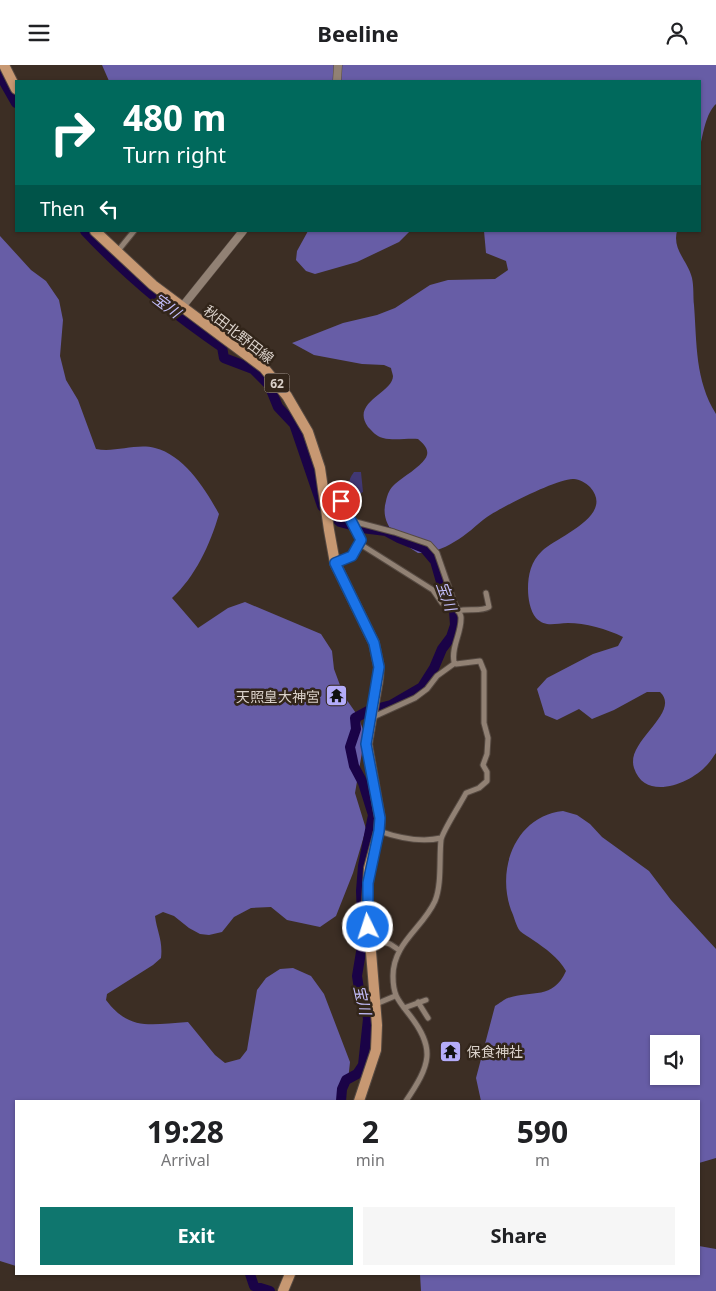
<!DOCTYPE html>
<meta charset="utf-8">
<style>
:root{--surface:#fff;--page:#f6f6f6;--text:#202124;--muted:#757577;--accent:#0f766e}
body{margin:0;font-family:"Noto Sans","Noto Sans JP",sans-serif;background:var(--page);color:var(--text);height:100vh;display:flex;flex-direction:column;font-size:19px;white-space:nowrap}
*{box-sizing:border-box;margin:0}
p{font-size:16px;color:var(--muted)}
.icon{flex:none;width:28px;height:28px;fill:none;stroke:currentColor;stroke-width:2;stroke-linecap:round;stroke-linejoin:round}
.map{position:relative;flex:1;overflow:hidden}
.details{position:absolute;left:15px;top:1035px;width:685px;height:175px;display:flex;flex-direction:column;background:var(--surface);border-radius:0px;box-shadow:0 1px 4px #0004}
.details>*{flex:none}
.banner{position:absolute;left:15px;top:15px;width:686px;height:152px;border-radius:0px;box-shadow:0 1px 4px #0004;background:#00695c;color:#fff;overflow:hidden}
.tools{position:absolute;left:650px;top:970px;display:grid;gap:10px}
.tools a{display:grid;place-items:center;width:50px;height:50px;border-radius:0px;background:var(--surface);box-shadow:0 1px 4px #0004;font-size:25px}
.pin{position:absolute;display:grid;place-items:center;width:42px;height:42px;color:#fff;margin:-21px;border:2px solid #fff;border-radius:50%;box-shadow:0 1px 5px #0007}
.me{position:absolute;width:55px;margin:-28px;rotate:356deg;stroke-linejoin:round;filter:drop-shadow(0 0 4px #0008)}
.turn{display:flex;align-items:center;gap:18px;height:105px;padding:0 25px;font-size:22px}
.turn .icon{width:65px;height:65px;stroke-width:2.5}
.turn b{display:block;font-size:35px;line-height:42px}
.then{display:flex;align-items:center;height:48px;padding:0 25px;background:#0003;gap:10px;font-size:19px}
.eta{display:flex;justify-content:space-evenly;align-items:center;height:85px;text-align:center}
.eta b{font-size:30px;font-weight:700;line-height:35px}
.action{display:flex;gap:10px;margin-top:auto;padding:10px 25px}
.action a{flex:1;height:58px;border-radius:0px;background:var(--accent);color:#fff;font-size:20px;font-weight:700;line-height:58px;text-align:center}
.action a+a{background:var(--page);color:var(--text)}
header{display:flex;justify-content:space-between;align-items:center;height:65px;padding:0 25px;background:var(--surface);font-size:22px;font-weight:700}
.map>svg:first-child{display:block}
.green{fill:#413874}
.forest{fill:#675da6;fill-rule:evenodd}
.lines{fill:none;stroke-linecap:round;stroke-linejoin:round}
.river{stroke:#1a0347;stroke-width:10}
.minor-casing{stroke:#564a42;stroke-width:7}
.tertiary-casing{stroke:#564a42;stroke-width:9}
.primary-casing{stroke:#564a42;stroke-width:12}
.minor{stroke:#918174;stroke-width:5}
.tertiary{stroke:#918174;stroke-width:8}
.primary{stroke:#c79872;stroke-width:10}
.route-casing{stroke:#114b97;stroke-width:12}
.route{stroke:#1a73e8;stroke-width:9}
.labels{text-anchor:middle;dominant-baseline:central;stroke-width:5;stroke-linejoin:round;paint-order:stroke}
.shield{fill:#32251a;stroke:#a89d95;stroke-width:1}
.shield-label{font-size:12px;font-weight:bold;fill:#dad1ca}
.street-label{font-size:14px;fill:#dad1ca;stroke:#32251a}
.poi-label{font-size:14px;fill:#dad1ca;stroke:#32251a;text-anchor:end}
.water-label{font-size:15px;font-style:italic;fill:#c4bffd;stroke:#32251a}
</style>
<header><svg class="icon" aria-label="menu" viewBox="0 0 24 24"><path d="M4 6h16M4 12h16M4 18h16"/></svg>Beeline<svg class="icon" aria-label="person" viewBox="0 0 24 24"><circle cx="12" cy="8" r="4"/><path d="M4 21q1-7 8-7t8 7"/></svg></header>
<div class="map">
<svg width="716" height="1226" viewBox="0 0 716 1226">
<rect width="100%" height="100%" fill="#3c2e24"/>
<path class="green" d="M354,407h7l2,20 -6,3 -5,-2c-3,-8 -5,-12 2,-21z"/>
<path class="forest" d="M102,0h614v39c-10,9 -13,30 -16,43v-66h-591z
M308,166h102l-11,11 -42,20 -42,12 -9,-3 -10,-11 1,-9z
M484,166h193c-5,19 11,30 15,47 2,9 1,19 2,27 3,39 1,75 22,109v339c-3,4 -6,9 -9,12 -17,19 -62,37 -73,3 -9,-27 48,-55 26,-76h-13l-33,18 -22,9 -13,-10 -22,11 -12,-5 -8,-26 10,-11 46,-24 25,-8 5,-9c-16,-8 -38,-14 -55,-14 -13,0 -22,5 -32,-5 -6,-7 -8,-20 -8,-29 0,-14 3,-28 14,-38 14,-14 74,-35 48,-64 -4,-4 -11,-8 -16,-8 -14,-2 -74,29 -87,38 -11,8 -20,18 -33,25 -11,7 -23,11 -36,11 -19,-12 -39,-28 -32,-52 1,-6 4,-13 9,-17 8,-7 25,-17 30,-25 6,-8 -1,-15 -7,-20 -11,-1 -24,2 -35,-1 -7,-2 -10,-6 -15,-11 -18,-25 25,-34 25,-51 0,-1 -2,-7 -2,-8l-7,-3 -22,-1 -48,-9 -22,-12 51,-20 34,-8 18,-7 35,-23 18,-5 47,-1 13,-9 -2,-9 -20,-8z
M0,171l31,34 15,11 13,19 4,20 -3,36 6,24 12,20 18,49c19,4 40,-6 59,-1 29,7 51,42 64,66 -9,31 -24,63 -47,84l26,30 30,-20 17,-6 76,32 11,17 2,18 10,27 14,20 7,19 -10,58 11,36 -13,44 -17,43 -16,11 -33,-7 -16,-13 -20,1 -17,9 -12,15 -13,3 -9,-1 -11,-6 -15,-12 -11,-4 -8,4c2,16 8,24 6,42l-8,7 -46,29 -1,6c24,32 46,24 82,22l27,33 10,8 15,-4 7,-9 10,-60 9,-12 14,-9 13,-1 18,8 13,18 26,68 -2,19 -5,20h-327v165l-16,-5z
M563,746l14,4 13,9 12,13 47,34 22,29 45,49v209l-17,5v-62h-218l-5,-23 19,-72c4,-2 9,-7 13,-8 24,-8 45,2 58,-27 -8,-14 -20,-22 -33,-31 -4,-3 -10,-6 -13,-9 -4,-5 -6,-15 -9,-21 -15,-42 5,-94 52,-99zM659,979h32v32h-32z
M699,1181l17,3v42h-295l-1,-17h279z"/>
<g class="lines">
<path class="river" d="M0,10l16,28
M85,166c41,44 87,82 137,116l2,11 29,11 16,16 9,22 16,17 28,82 18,16 22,6 24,3 13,7 25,10 11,13 10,35 9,14 1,15 -4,12 -9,12 -8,19 -12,19 -31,18 -23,6 -13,7 1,11 -6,18 4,19 9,17 10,32 -10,51 -2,25 2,49 -6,36 2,13 7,16 2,14 -5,46 -6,9 -11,6 -4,9 -1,12
M250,1209l4,12 16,5"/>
<defs>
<path id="minor" d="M117,187l17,-21
M324,429l14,3 23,43 -1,4 73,46 9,13 12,-1c2,5 6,10 7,15 1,16 -10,29 -7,45l2,2 24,-3 4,10v52l4,15 -1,16 -4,11 4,7v9l-8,7 -13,5c-5,10 -24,39 -25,47 -2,18 1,44 -6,61 -12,27 -42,42 -42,75 0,18 4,23 15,37 29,36 22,52 -2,88
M352,456l42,11 35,12 8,9 17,49
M335,498l17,-7 8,-12
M458,546c10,-3 23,1 31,-4l-3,-14
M371,653l44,-20 12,-9 10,-13 18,-13
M379,766c20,7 41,12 62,7
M370,873l20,6 9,6
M418,937l10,16
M376,939l19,-8
M404,943l22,-8"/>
<path id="tertiary" d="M337,16l1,-16
M182,242l61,-76"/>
<path id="primary" d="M4,0l12,24
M95,166l58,54 111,83 23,28 21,36 12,36 9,62 6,33 39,80 5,24 -1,13 -11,64 13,74 -1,13 -10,37 -2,35 10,122 -1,25 -17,51
M283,1226l7,-17"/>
</defs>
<use href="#minor" class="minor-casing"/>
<use href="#tertiary" class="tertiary-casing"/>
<use href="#primary" class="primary-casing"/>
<use href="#minor" class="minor"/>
<use href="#tertiary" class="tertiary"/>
<use href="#primary" class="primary"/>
</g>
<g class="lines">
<defs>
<path id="route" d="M341,436l20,39 -9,16 -17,7 39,80 5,24 -13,77 14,74 -1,13 -11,52v44"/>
</defs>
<use href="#route" class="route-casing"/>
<use href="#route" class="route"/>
</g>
<defs>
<symbol id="temple-square" viewBox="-11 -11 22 22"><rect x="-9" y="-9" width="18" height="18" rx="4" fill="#b4acf9" stroke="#32251a"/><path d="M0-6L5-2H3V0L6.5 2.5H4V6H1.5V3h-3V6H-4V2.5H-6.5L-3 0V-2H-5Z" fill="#111"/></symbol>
</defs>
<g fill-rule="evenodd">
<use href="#temple-square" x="324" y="618" width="25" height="25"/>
<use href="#temple-square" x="438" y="974" width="25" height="25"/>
</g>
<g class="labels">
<rect class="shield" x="264.5" y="308.5" width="25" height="19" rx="4"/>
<g class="shield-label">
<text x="277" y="318">62</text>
</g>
<g class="street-label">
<text transform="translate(239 269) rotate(38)">秋田北野田線</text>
</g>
<g class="poi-label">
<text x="320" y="631">天照皇大神宮</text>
<text x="467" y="986" text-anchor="start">保食神社</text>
</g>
<g class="water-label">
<text transform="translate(167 240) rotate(37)">宝川</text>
<text transform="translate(447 531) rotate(70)">宝川</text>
<text transform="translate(363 935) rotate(77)">宝川</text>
</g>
</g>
</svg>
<div class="tools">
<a><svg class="icon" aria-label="sound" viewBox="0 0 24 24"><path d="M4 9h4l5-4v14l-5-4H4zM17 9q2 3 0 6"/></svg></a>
</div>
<div class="pin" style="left:341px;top:436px;background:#d93025"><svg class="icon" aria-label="arrive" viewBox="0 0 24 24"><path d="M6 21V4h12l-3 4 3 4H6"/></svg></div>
<svg class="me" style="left:368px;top:862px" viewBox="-20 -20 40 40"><circle r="17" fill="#1a73e8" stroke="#fff" stroke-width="3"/><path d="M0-11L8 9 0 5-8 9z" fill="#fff"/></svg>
<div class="banner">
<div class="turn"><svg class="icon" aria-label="right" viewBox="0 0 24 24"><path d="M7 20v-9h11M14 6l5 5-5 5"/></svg><div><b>480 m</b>Turn right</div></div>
<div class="then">Then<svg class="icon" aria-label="left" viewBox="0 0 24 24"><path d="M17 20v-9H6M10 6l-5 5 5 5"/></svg></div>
</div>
<section class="details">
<div class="eta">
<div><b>19:28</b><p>Arrival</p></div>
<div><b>2</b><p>min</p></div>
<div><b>590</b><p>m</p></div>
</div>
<div class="action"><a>Exit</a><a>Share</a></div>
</section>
</div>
